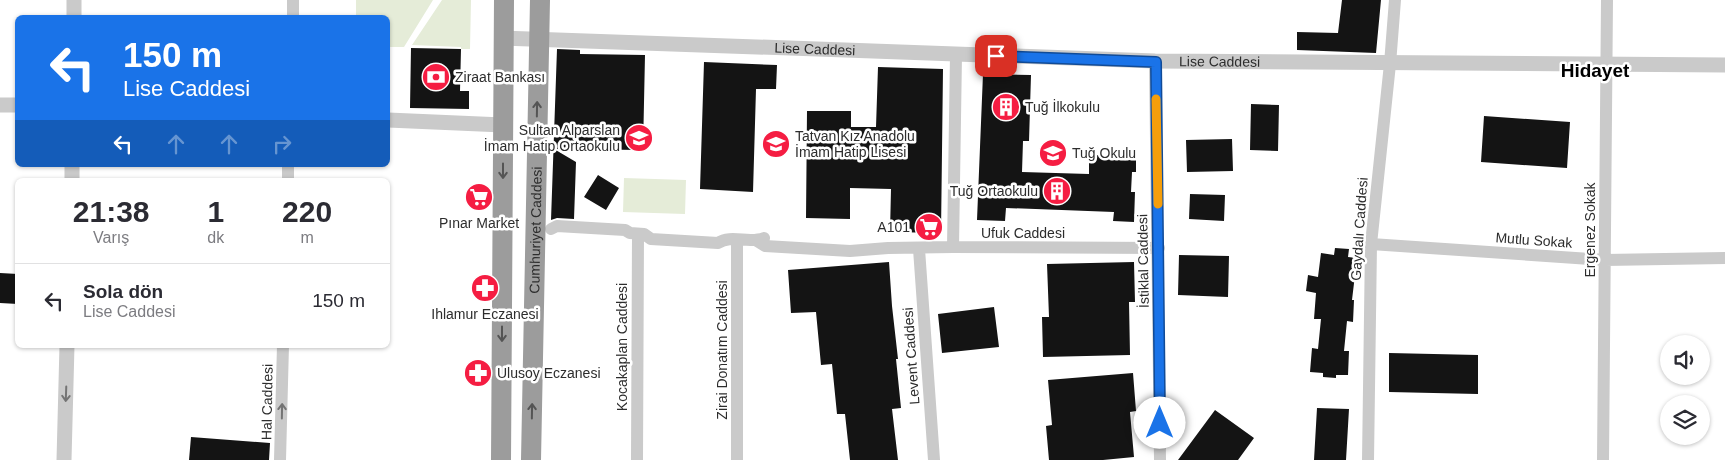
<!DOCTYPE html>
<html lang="tr">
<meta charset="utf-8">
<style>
:root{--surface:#fff;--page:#f7f7f7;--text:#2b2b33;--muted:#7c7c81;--line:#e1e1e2}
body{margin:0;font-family:Helvetica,sans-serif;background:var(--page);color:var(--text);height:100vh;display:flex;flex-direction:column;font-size:19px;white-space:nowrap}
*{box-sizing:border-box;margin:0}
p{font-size:16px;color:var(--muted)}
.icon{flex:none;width:28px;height:28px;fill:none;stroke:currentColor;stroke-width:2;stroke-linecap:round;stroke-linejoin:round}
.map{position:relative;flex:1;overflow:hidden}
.panel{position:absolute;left:15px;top:178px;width:375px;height:170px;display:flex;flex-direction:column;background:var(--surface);border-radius:8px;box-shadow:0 1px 4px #0004}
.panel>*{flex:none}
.banner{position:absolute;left:15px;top:15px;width:375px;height:152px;border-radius:8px;box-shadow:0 1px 4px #0004;background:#1a73e8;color:#fff;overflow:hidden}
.fabs{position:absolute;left:1660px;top:335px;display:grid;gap:10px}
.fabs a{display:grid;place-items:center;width:50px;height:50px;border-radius:50%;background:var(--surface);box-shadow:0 1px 4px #0004;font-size:25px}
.pin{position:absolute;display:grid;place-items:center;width:42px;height:42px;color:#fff;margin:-21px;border-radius:10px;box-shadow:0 2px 8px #0006}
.me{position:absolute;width:55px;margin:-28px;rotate:0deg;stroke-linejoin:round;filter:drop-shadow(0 0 4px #0008)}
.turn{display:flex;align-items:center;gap:18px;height:105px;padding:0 25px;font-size:22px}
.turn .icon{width:65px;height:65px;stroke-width:2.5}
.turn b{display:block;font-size:35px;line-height:42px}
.lanes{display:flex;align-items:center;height:48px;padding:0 25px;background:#0003;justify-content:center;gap:25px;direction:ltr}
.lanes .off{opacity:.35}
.eta{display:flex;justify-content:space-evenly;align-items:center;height:85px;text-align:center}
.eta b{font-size:30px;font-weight:600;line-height:35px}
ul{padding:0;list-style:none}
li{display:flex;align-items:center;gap:15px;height:75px;padding:0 25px;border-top:1px solid var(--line)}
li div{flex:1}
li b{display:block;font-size:19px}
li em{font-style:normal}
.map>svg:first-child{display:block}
.green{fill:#e5ecd8}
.building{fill:#141414}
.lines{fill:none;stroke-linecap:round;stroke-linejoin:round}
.minor{stroke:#cacaca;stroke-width:12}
.tertiary{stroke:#cacaca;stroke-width:15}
.trunk{stroke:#9c9c9c;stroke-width:20}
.oneway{stroke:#545454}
.oneway2{stroke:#747474}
.route-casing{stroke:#114b97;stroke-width:12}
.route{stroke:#1a73e8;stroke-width:9}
.slow{stroke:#f59e0b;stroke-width:9}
.labels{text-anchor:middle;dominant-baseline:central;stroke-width:5;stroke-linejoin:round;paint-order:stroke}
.street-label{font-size:14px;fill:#2d2d2d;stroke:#fff}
.poi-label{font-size:14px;fill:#2d2d2d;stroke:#fff;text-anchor:start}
.district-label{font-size:19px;font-weight:bold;fill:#000;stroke:#fff}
</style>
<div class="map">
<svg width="1725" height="460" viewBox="0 0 1725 460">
<rect width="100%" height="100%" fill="#fff"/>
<path class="green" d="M356,0h77l-29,47h-16v-29l-32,-1z
M442,0h29l-1,49h-9v-2l-49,-2z
M624,178l62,2 -1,34 -62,-2z"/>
<path class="building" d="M1342,0h39l-5,53 -79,-3v-18l41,1z
M411,48l50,1 -1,42h9v18l-59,-1z
M557,49l23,1v4l65,1 -2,95 -89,-1 22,13 -2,57 -17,-1 -6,2z
M704,62l73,3 -1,24h-20l-3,103 -53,-3z
M878,67l65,2 -2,164 -51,-1 1,-43 -41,-1v31l-44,-1 1,-107h44v16h25z
M983,74l48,1 -2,66h-6l-1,31 67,2v-19l47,1v16h-4l-1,20h4l-1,30 -21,-1 1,-9 -108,-4 -1,13 -28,-1z
M1251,104l28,1 -1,46 -28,-1z
M1484,116l86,6 -3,46 -86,-6z
M1232,139l1,32 -46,1 -1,-32z
M598,175l21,13 -13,22 -22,-13z
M1190,194l35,1 -1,26 -35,-2z
M1335,248l14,1 -1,8 9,1 -5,42h2l-1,22 -6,-1 -3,30h5l-1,24h-12v3l-13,-1v-4l-13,-1 2,-24 6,1 3,-30h-7l2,-26 -10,-2 2,-16 10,2 3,-24 13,2z
M1179,255l50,1 -1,41 -50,-2z
M889,262l3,44 6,53h-2l5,49 -9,1 6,51h-48l-5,-46h-8l-5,-50 -11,1 -5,-53 -25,1 -3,-43z
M1134,262l1,40h-6l1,53 -87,2 -1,-40h7l-2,-53z
M0,273l18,1v30l-18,-1z
M994,307l5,40 -57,6 -4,-39z
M1389,353l89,2v39l-89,-2z
M1133,373l3,38 -6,1 4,45 -31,3h-54l-3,-34 6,-1 -4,-45z
M1317,408l32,1 -3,51h-32z
M1215,410l39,28 -16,22h-60z
M191,437l79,6 -1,17h-80z"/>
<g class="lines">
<path class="minor" d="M293,18v-18
M1155,61l5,399
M288,180v-15
M551,229l6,-3 68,4 5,3 14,1
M644,234l7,5 67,4c13,-9 31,1 46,-5
M757,241l8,5 85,5 38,-3 65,-1 206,1
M1371,244l234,16 120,-2
M953,247l3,-192
M919,249l15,211
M280,460l3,-115
M637,460l1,-226
M737,460v-220
M1368,460l3,-216 19,-180 5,-64
M1603,460l4,-460"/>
<g class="tertiary">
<path d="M74,18v-18"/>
<path id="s1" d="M504,38l651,23 570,4"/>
<path d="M0,105h18"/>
<path d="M388,120l115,5"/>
<path d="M72,180v-15"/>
<path d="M64,460l3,-115"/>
</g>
<g class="trunk">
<path d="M501,460l3,-460"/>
<path id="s2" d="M531,460l9,-460"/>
</g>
</g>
<defs><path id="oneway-shaft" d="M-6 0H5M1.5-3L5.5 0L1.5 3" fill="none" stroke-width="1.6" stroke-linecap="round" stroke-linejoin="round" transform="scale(1.25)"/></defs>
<g class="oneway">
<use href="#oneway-shaft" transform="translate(537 109) rotate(-89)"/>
<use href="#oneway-shaft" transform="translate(503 171) rotate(90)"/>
<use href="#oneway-shaft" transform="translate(502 334) rotate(90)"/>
<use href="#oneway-shaft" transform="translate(532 411) rotate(-89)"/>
</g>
<g class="oneway2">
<use href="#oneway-shaft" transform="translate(66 394) rotate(92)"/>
<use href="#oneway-shaft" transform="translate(282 411) rotate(-89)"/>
</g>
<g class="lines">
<defs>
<path id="route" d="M996,56l160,6 4,361"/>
</defs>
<use href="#route" class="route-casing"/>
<use href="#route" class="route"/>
<path class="slow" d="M1156,99l2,105"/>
</g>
<defs>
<symbol id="bank-disc" viewBox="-11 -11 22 22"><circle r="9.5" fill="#f51d42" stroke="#fff"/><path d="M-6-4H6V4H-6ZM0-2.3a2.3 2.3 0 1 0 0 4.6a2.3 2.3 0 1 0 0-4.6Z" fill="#fff"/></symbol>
<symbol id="building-disc" viewBox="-11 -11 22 22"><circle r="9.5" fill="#f51d42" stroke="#fff"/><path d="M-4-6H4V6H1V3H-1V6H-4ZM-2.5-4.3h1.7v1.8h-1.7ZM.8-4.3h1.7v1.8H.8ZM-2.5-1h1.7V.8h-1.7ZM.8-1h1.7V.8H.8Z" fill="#fff"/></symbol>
<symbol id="school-disc" viewBox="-11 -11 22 22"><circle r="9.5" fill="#f51d42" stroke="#fff"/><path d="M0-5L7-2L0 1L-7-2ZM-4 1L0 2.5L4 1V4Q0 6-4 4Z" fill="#fff"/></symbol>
<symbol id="supermarket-disc" viewBox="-11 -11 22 22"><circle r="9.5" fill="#f51d42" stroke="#fff"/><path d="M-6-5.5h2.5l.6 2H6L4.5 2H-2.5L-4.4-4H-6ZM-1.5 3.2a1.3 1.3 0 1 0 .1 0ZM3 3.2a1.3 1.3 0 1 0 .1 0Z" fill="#fff"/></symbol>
<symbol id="pharmacy-disc" viewBox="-11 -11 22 22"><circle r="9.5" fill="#f51d42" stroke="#fff"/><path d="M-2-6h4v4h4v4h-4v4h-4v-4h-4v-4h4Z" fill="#fff"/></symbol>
</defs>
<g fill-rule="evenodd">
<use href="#bank-disc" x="420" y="61" width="32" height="32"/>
<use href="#building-disc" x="990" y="91" width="32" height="32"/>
<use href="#school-disc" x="623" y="122" width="32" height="32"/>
<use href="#school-disc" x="760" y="128" width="32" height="32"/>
<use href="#school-disc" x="1037" y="137" width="32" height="32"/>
<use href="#building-disc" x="1041" y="175" width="32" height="32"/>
<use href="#supermarket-disc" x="463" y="181" width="32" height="32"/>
<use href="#supermarket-disc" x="913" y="211" width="32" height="32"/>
<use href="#pharmacy-disc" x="469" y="272" width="32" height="32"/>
<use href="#pharmacy-disc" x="462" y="357" width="32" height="32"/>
</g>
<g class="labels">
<g class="street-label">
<text stroke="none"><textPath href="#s1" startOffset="311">Lise Caddesi</textPath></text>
<text stroke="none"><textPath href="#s1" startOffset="716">Lise Caddesi</textPath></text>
<text transform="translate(1359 229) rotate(-86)">Gaydalı Caddesi</text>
<text stroke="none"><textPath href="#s2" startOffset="230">Cumhuriyet Caddesi</textPath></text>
<text transform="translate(1590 230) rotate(-90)">Ergenez Sokak</text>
<text x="1023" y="233">Ufuk Caddesi</text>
<text transform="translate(1534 240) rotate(4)">Mutlu Sokak</text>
<text transform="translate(1143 261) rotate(-91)">İstiklal Caddesi</text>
<text transform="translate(622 347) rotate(-90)">Kocakaplan Caddesi</text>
<text transform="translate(722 350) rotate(-90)">Zirai Donatım Caddesi</text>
<text transform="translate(911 356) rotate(-94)">Levent Caddesi</text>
<text transform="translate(267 402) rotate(-89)">Hal Caddesi</text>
</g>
<g class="poi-label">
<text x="455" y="77">Ziraat Bankası</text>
<text x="1025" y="107">Tuğ İlkokulu</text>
<text x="620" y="130" text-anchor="end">Sultan Alparslan<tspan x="620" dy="16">İmam Hatip Ortaokulu</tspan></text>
<text x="795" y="136">Tatvan Kız Anadolu<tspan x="795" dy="16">İmam Hatip Lisesi</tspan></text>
<text x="1072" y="153">Tuğ Okulu</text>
<text x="1038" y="191" text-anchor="end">Tuğ Ortaokulu</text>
<text x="479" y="223" text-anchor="middle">Pınar Market</text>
<text x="910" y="227" text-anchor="end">A101</text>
<text x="485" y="314" text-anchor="middle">Ihlamur Eczanesi</text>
<text x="497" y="373">Ulusoy Eczanesi</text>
</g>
<g class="district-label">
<text x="1595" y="70">Hidayet</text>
</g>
</g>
</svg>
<div class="fabs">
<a><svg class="icon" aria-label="sound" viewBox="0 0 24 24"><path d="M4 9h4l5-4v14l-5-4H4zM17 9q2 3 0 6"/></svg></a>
<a><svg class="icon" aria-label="layers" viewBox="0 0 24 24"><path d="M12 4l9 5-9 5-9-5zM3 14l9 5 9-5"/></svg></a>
</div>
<div class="pin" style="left:996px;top:56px;background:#d93025"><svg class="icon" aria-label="arrive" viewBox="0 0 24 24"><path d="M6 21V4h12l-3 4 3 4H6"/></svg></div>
<svg class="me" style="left:1160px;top:423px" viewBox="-20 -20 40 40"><circle r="19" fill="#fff"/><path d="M0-13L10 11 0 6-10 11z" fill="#1a73e8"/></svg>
<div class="banner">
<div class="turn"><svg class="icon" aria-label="left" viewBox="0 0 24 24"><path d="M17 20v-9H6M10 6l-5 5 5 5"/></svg><div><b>150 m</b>Lise Caddesi</div></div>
<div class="lanes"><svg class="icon" aria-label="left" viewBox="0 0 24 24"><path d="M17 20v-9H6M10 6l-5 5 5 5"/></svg><svg class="icon off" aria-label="ahead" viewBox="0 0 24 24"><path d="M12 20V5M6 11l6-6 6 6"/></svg><svg class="icon off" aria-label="ahead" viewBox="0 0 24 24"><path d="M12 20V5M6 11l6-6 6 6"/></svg><svg class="icon off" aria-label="right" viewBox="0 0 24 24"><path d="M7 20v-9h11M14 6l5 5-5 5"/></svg></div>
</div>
<section class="panel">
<div class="eta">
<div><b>21:38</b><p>Varış</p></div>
<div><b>1</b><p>dk</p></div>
<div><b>220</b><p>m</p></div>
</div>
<ul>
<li><svg class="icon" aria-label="left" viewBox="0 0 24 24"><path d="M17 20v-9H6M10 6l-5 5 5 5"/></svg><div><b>Sola dön</b><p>Lise Caddesi</p></div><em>150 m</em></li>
</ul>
</section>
</div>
